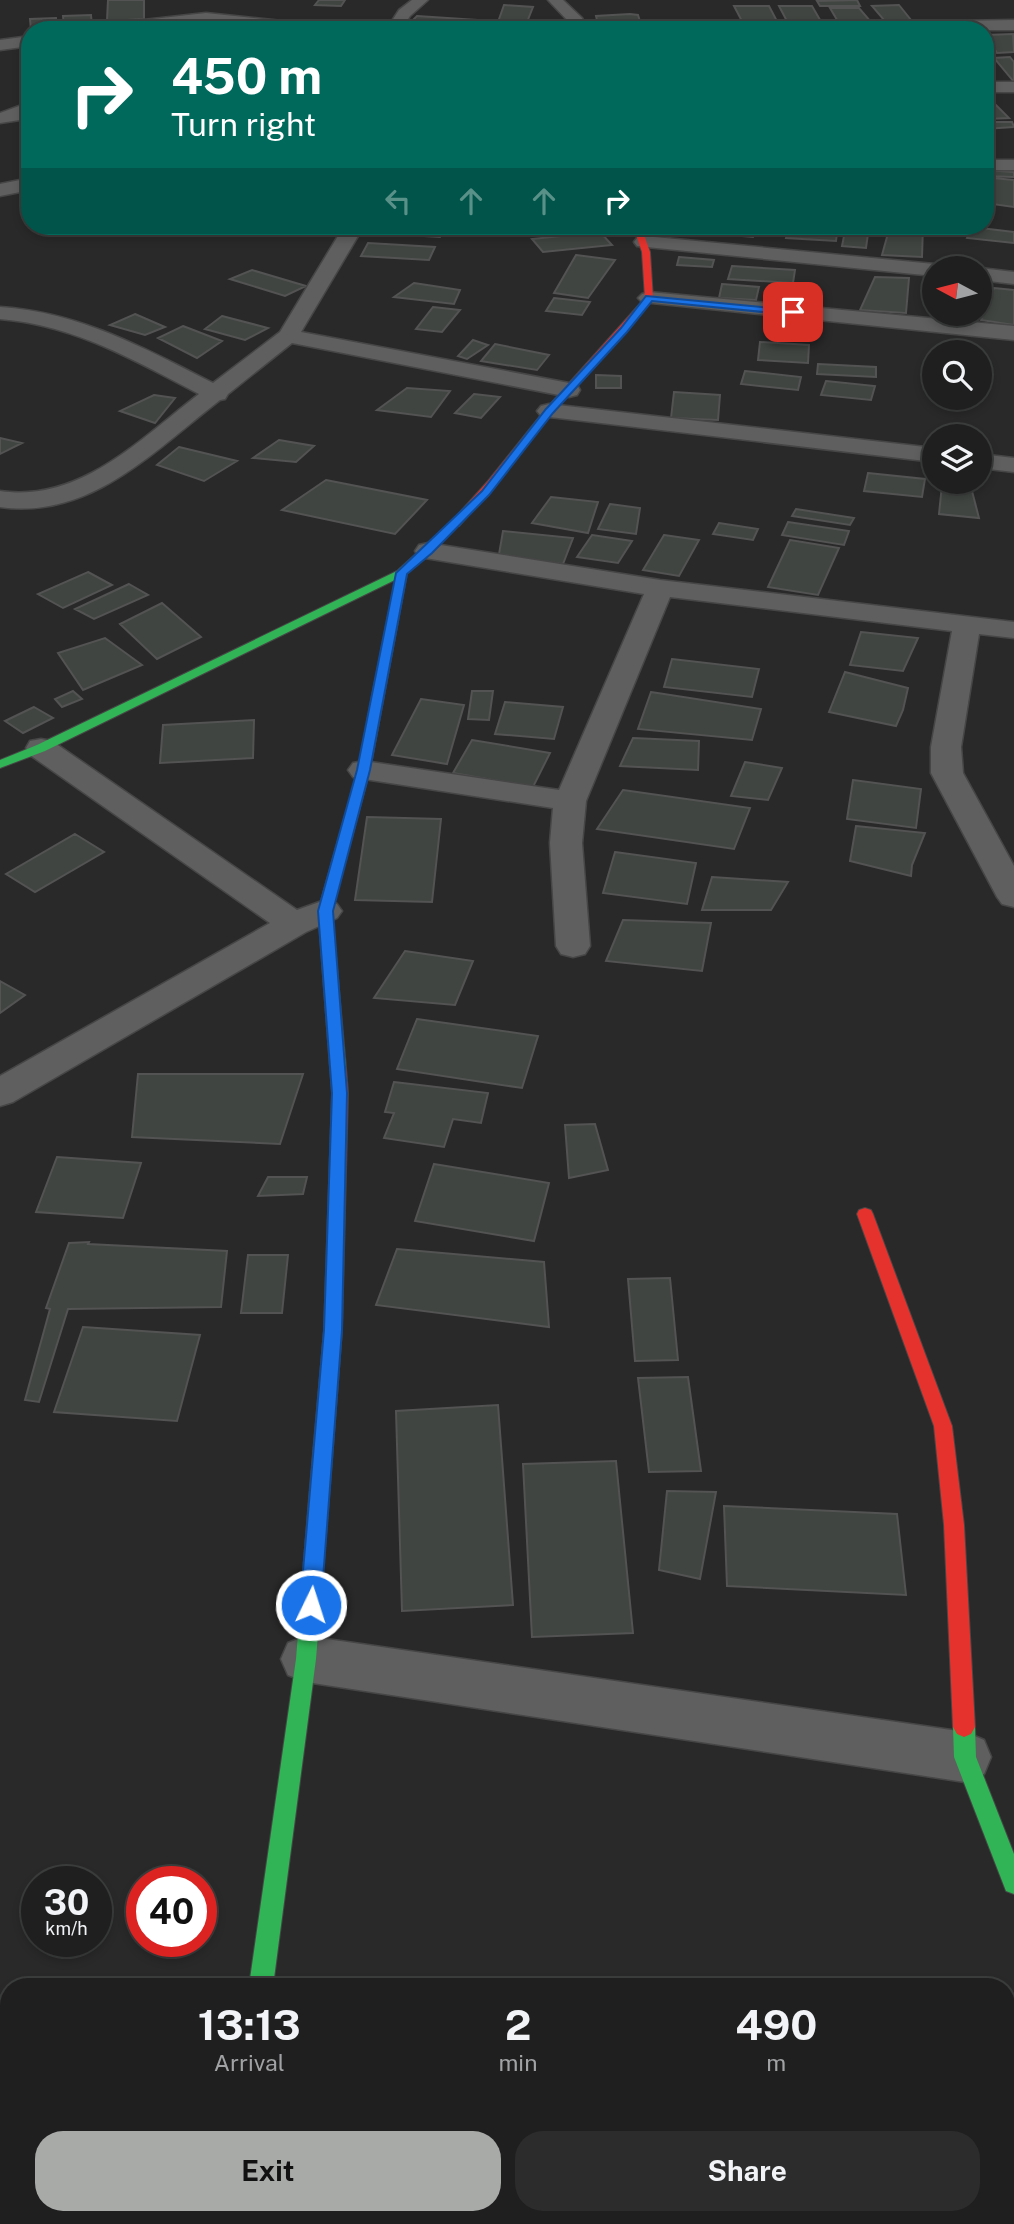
<!DOCTYPE html>
<style>
:root{--surface:#1f1f1f;--page:#2c2c2c;--text:#f1f3f6;--muted:#a1a2a4;--line:#3c3d3d;--accent:#a8aaa8}
body{margin:0;font-family:"Public Sans",sans-serif;background:var(--page);color:var(--text);height:100vh;display:flex;flex-direction:column;font-size:26px;white-space:nowrap}
*{box-sizing:border-box;margin:0}
p{font-size:23px;color:var(--muted)}
.icon{flex:none;width:38px;height:38px;fill:none;stroke:currentColor;stroke-width:2;stroke-linecap:round;stroke-linejoin:round}
.map{position:relative;flex:1;overflow:hidden}
.drawer{position:absolute;left:0px;top:1978px;width:1015px;height:247px;display:flex;flex-direction:column;background:var(--surface);border-radius:28px 28px 0 0;box-shadow:0 4px 10px #0003,0 0 0 2px var(--line)}
.drawer>*{flex:none}
.top-card{position:absolute;left:21px;top:21px;width:973px;height:214px;border-radius:28px;box-shadow:0 4px 10px #0003,0 0 0 2px var(--line);background:#00695c;color:#fff;overflow:hidden}
.needle{width:46px;rotate:277deg}
.controls{position:absolute;left:922px;top:256px;display:grid;gap:14px}
.controls a{display:grid;place-items:center;width:70px;height:70px;border-radius:50%;background:var(--surface);box-shadow:0 4px 10px #0003,0 0 0 2px var(--line);font-size:35px}
.speed{position:absolute;left:21px;top:1866px;display:flex;gap:14px;font-size:35px;font-weight:700;text-align:center}
.speed>*{display:grid;place-content:center;width:91px;height:91px;border-radius:50%;background:var(--surface);box-shadow:0 4px 10px #0003,0 0 0 2px var(--line);line-height:1}
.speed small{font-size:18px;font-weight:400}
.speed .limit{border:10px solid #d22;background:#fff;color:#111}
.pin{position:absolute;display:grid;place-items:center;width:60px;height:60px;color:#fff;margin:-30px;border-radius:14px;box-shadow:0 4px 10px #0006}
.me{position:absolute;width:77px;margin:-38px;rotate:4deg;stroke-linejoin:round;filter:drop-shadow(0 0 5px #0008)}
.turn{display:flex;align-items:center;gap:24px;height:147px;padding:0 35px;font-size:32px}
.turn .icon{width:91px;height:91px;stroke-width:2.5}
.turn b{display:block;font-size:49px;line-height:60px}
.lanes{display:flex;align-items:center;height:66px;padding:0 35px;background:#0003;justify-content:center;gap:35px;direction:ltr}
.lanes .off{opacity:.35}
.eta{display:flex;justify-content:space-evenly;align-items:center;height:119px;text-align:center}
.eta b{font-size:42px;font-weight:700;line-height:49px}
.button{display:flex;gap:14px;margin-top:auto;padding:14px 35px}
.button a{flex:1;height:80px;border-radius:28px;background:var(--accent);color:#111;font-size:28px;font-weight:700;line-height:80px;text-align:center}
.button a+a{background:var(--page);color:var(--text)}
.map>svg:first-child{display:block}
.building{fill:#404541;stroke:#525352;stroke-width:2}
.lines{fill:none;stroke-linecap:round;stroke-linejoin:round}
.street-casing{stroke:#464646;stroke-width:3}
.fast-casing{stroke:#464646;stroke-width:2}
.slow-casing{stroke:#464646;stroke-width:2}
.jam-casing{stroke:#464646;stroke-width:2}
.street{fill:#5f5f5f;fill-rule:evenodd}
.fast{fill:#30b455;fill-rule:evenodd}
.slow{fill:#ff9f0a;fill-rule:evenodd}
.jam{fill:#e5322d;fill-rule:evenodd}
.route{fill:#1a73e8;stroke:#114b97;stroke-width:2}
</style>
<div class="map">
<svg width="1014" height="2224" viewBox="0 0 1014 2224">
<rect width="100%" height="100%" fill="#292929"/>
<path class="building" d="M108,0h36v19l-37,2z
M319,0h26l-4,6 -26,-1z
M857,0l3,6h-40l-3,-5z
M504,5l29,2 -6,15h-29z
M899,5l12,15h-27l-12,-14z
M734,6h35l10,19h-35z
M779,6h33l11,19h-34z
M830,8h29l12,14h-7l2,3h-26z
M630,14l8,1 4,13h-43l-3,-12z
M91,15l1,11 -28,1 -1,-11z
M417,16l61,4 18,2 -12,8h-23l11,-7h-7l-5,4 -50,-4z
M56,18l1,12h-26l-1,-11z
M1013,34l1,18 -17,1 -11,-18z
M1010,57l4,5v20l-20,-24z
M985,95h1l23,23 -24,1z
M985,122h27l2,5 -29,2z
M985,170l29,2v5l-29,-1z
M993,178l21,2v27l-29,-4v-14z
M376,226h70l-6,11 -68,-4z
M662,226h35l-2,5 -35,-2z
M733,226h22l-2,11 -22,-2z
M789,226h49l-2,15 -50,-3z
M846,226l23,1 -3,21 -24,-2z
M890,226h33l-1,31 -40,-2z
M972,227l42,5v11l-47,-5z
M600,232l12,13 -69,7 -11,-13z
M368,243l67,4 -6,13 -68,-4z
M576,255l39,5 -27,38 -34,-5z
M679,257l35,3 -2,7 -35,-2z
M732,266l63,4 -2,13 -65,-4z
M252,270l54,16 -21,10 -55,-17z
M875,277l34,1 -3,35 -46,-3z
M414,283l46,7 -6,14 -60,-7z
M722,284l37,3 -3,13 -37,-2z
M994,288l20,2v35l-33,-5z
M770,289l31,2 -2,13 -31,-2z
M554,298l36,4 -8,13 -36,-4z
M433,307l27,3 -18,22 -26,-3z
M135,314l30,13 -20,8 -35,-10z
M222,316l46,12 -23,12 -40,-11z
M183,326l39,15 -25,17 -39,-20z
M473,340l15,5 -21,14 -9,-3z
M760,342l49,3 -1,18 -50,-3z
M495,344l54,11 -12,15 -56,-9z
M818,364l58,3v10l-59,-3z
M745,371l56,6 -3,13 -57,-6z
M596,375l25,1v12h-25z
M826,381l49,5 -4,14 -50,-5z
M407,388l43,3 -19,26 -54,-7z
M674,392l46,3 -2,25 -47,-2z
M474,394l26,3 -19,21 -26,-5z
M154,395l21,3 -20,25 -35,-12z
M0,438l22,5 -22,11z
M279,440l35,6 -18,16 -43,-4z
M179,447l58,14 -33,20 -47,-16z
M868,473l57,6 -3,18 -58,-6z
M326,480l101,20 -32,34 -113,-24z
M942,485l30,6 7,27 -40,-4z
M551,497l47,5 -10,31 -56,-10z
M610,504l30,4 -4,26 -38,-5z
M796,509l58,9 -4,7 -58,-9z
M788,522l61,9 -5,14 -62,-10z
M719,523l39,6 -5,11 -40,-6z
M503,531l70,7 -10,26 -65,-4z
M592,535l40,6 -14,22 -41,-6z
M664,535l35,5 -20,36 -36,-6z
M790,540l49,8 -21,47 -50,-8z
M88,572l24,13 -49,23 -25,-14z
M129,584l19,11 -54,24 -19,-10z
M162,603l39,34 -44,22 -37,-35z
M861,632l57,6 -15,33 -53,-6z
M105,638l37,27 -59,25 -25,-37z
M672,659l87,10 -7,28 -88,-10z
M845,672l63,16 -5,22 -7,16 -67,-14z
M73,691l9,8 -20,8 -7,-8z
M472,691h21l-4,29 -21,-1z
M651,692l110,17 -9,31 -114,-11z
M421,699l43,6 -17,59 -55,-9z
M505,702l58,5 -9,32 -59,-5z
M34,707l19,11 -30,15 -18,-12z
M254,720l-1,38 -93,5 3,-38z
M633,738l66,3 -1,29 -78,-4z
M472,740l78,13 -17,34 -80,-14z
M745,762l37,6 -14,32 -37,-4z
M853,780l68,9 -5,39 -69,-9z
M623,790l127,18 -16,41 -137,-20z
M367,817l74,2 -9,83 -77,-2z
M856,826l69,7 -13,32 -1,11 -61,-15z
M75,834l29,18 -69,40 -29,-18z
M615,852l81,11 -9,41 -84,-11z
M712,877l76,5 -17,28h-69z
M623,920l88,3 -9,48 -96,-10z
M405,951l68,10 -18,44 -81,-7z
M0,981l25,14 -25,18z
M417,1019l121,17 -16,52 -125,-19z
M138,1074h165l-23,70 -148,-7z
M394,1082l94,11 -7,30 -28,-4 -9,28 -60,-9 10,-25 -9,-1z
M595,1124l13,46 -39,8 -4,-53z
M57,1157l84,6 -18,55 -87,-6z
M434,1164l115,19 -15,58 -119,-20z
M268,1177h39l-4,17 -45,2z
M89,1242l-1,2 139,7 -6,56 -153,2 -29,93 -14,-2 25,-91 -4,-1 23,-65z
M397,1249l147,13 5,65 -173,-22z
M248,1255h40l-6,58h-41z
M670,1278l8,82 -43,1 -7,-82z
M83,1327l117,8 -23,86 -123,-9z
M688,1377l13,94 -52,1 -11,-94z
M498,1405l15,200 -111,6 -6,-200z
M616,1461l17,172 -101,4 -9,-173z
M667,1491l49,1 -16,87 -41,-9z
M724,1506l173,8 9,81 -179,-9z
M0,1996l9,1v115h-9z
M1006,2062l8,71v40l-8,-1z
M0,2129h9v87h6l-2,8h-13z
M60,2216h106l-1,8h-107z
M594,2216h67l1,8h-67z"/>
<g class="lines">
<defs>
<path id="street" d="M412,0h16l-18,16 -9,14h-15l13,-20z
M548,0h15l19,18 6,12h-16l-2,-7z
M206,13l113,12 7,5h-49l-71,-9 -68,9h-46l7,-5z
M1014,20v10h-283l7,-5z
M30,36v10l-30,4v-10z
M985,82h29v10h-29z
M30,102v12l-10,6 -20,3v-10z
M985,160h29v10h-29z
M30,178v12l-30,6v-12z
M341,226h20l-3,10 -57,96 268,51 8,2 3,5 -3,5 -8,2 -277,-54 -64,51 -3,5 -5,1c-66,51 -130,120 -220,107v-16c80,12 140,-52 199,-97 -65,-34 -125,-69 -199,-75v-12c79,5 144,41 213,76l67,-51 58,-96z
M644,236l290,28 9,4h-9v8l-297,-30 -3,-4 3,-4z
M980,268l34,4v12l-34,-4z
M649,292l365,34v14l-372,-38 -4,-4 4,-4z
M549,404l385,44v14l-393,-46 -4,-5 4,-5z
M980,454l34,4v14l-34,-4z
M428,543l232,37 354,42v16l-35,-4 -18,113 2,26 51,93v41l-12,-3 -5,-7 -66,-124v-26l21,-116 -282,-34 -84,204 -4,42 8,103 -5,8 -12,3 -12,-3 -5,-8 -6,-103 3,-35 -189,-29 -11,-2 -5,-7 5,-7 11,-2 195,29 85,-196 -225,-37 -4,-6 4,-6z
M41,739l11,2 245,169 28,-10 12,4 5,7 -5,7 -31,14 -293,170 -13,4v-30l270,-153 -240,-168 -4,-7 4,-7z
M306,1636l659,96 19,8 7,17 -7,17 -19,8 -659,-100 -18,-7 -7,-16 7,-16z
M195,2216h62l-2,8h-62z"/>
<path id="fast" d="M451,522l9,2 -55,51 -360,176 -45,17v-8l37,-15 360,-174z
M377,697l6,4 -13,69 -38,141 14,157 -8,5 -8,-5 -12,-157 40,-141 13,-69z
M319,1490l7,2 3,6 -13,161 -43,327h-24l47,-327 13,-161 3,-6z
M964,1717l7,3 4,7 1,30 38,97v40l-8,-3 -52,-134 -1,-30 4,-7z"/>
<path id="slow" d="M397,571l10,2 -24,128 -6,4 -6,-4z"/>
<path id="jam" d="M633,226h8l9,26 3,46 -102,116 -56,71 -36,41h-8v-4l37,-41 57,-71 100,-112 -3,-46z
M338,1063l8,5 2,25 -6,237 -13,168 -3,6 -7,2 -7,-2 -3,-6 15,-168 8,-237 -2,-25z
M865,1208l6,2 2,4 79,212 12,99 11,202 -4,7 -7,3 -7,-3 -4,-7 -9,-202 -10,-99 -77,-212 2,-4z"/>
</defs>
<use href="#street" class="street-casing"/>
<use href="#fast" class="fast-casing"/>
<use href="#slow" class="slow-casing"/>
<use href="#jam" class="jam-casing"/>
<use href="#street" class="street"/>
<use href="#fast" class="fast"/>
<use href="#slow" class="slow"/>
<use href="#jam" class="jam"/>
</g>
<path class="route" d="M646,296l147,14 5,2 -5,3 -141,-14 -25,31 -74,81 -64,82 -57,58 -25,21 -37,196 -37,141 14,182 -5,237 -21,275 -3,6 -7,3 -8,-3 -3,-6 24,-275 8,-237 -14,-182 39,-141 39,-197 86,-82 64,-82 75,-81z"/>
</svg>
<div class="controls">
<a><svg class="needle" viewBox="-14 -14 28 28"><path d="M0-13l5 13h-10z" fill="#e53935"/><path d="M0 13l5-13h-10z" fill="#a1a2a4"/></svg></a>
<a><svg class="icon" aria-label="search" viewBox="0 0 24 24"><circle cx="10" cy="10" r="6"/><path d="M15 15l6 6"/></svg></a>
<a><svg class="icon" aria-label="layers" viewBox="0 0 24 24"><path d="M12 4l9 5-9 5-9-5zM3 14l9 5 9-5"/></svg></a>
</div>
<div class="speed"><div>30<small>km/h</small></div><div class="limit">40</div></div>
<div class="pin" style="left:793px;top:312px;background:#d93025"><svg class="icon" aria-label="arrive" viewBox="0 0 24 24"><path d="M6 21V4h12l-3 4 3 4H6"/></svg></div>
<svg class="me" style="left:311px;top:1605px" viewBox="-20 -20 40 40"><circle r="17" fill="#1a73e8" stroke="#fff" stroke-width="3"/><path d="M0-11L8 9 0 5-8 9z" fill="#fff"/></svg>
<div class="top-card">
<div class="turn"><svg class="icon" aria-label="right" viewBox="0 0 24 24"><path d="M7 20v-9h11M14 6l5 5-5 5"/></svg><div><b>450 m</b>Turn right</div></div>
<div class="lanes"><svg class="icon off" aria-label="left" viewBox="0 0 24 24"><path d="M17 20v-9H6M10 6l-5 5 5 5"/></svg><svg class="icon off" aria-label="ahead" viewBox="0 0 24 24"><path d="M12 20V5M6 11l6-6 6 6"/></svg><svg class="icon off" aria-label="ahead" viewBox="0 0 24 24"><path d="M12 20V5M6 11l6-6 6 6"/></svg><svg class="icon" aria-label="right" viewBox="0 0 24 24"><path d="M7 20v-9h11M14 6l5 5-5 5"/></svg></div>
</div>
<section class="drawer">
<div class="eta">
<div><b>13:13</b><p>Arrival</p></div>
<div><b>2</b><p>min</p></div>
<div><b>490</b><p>m</p></div>
</div>
<div class="button"><a>Exit</a><a>Share</a></div>
</section>
</div>
